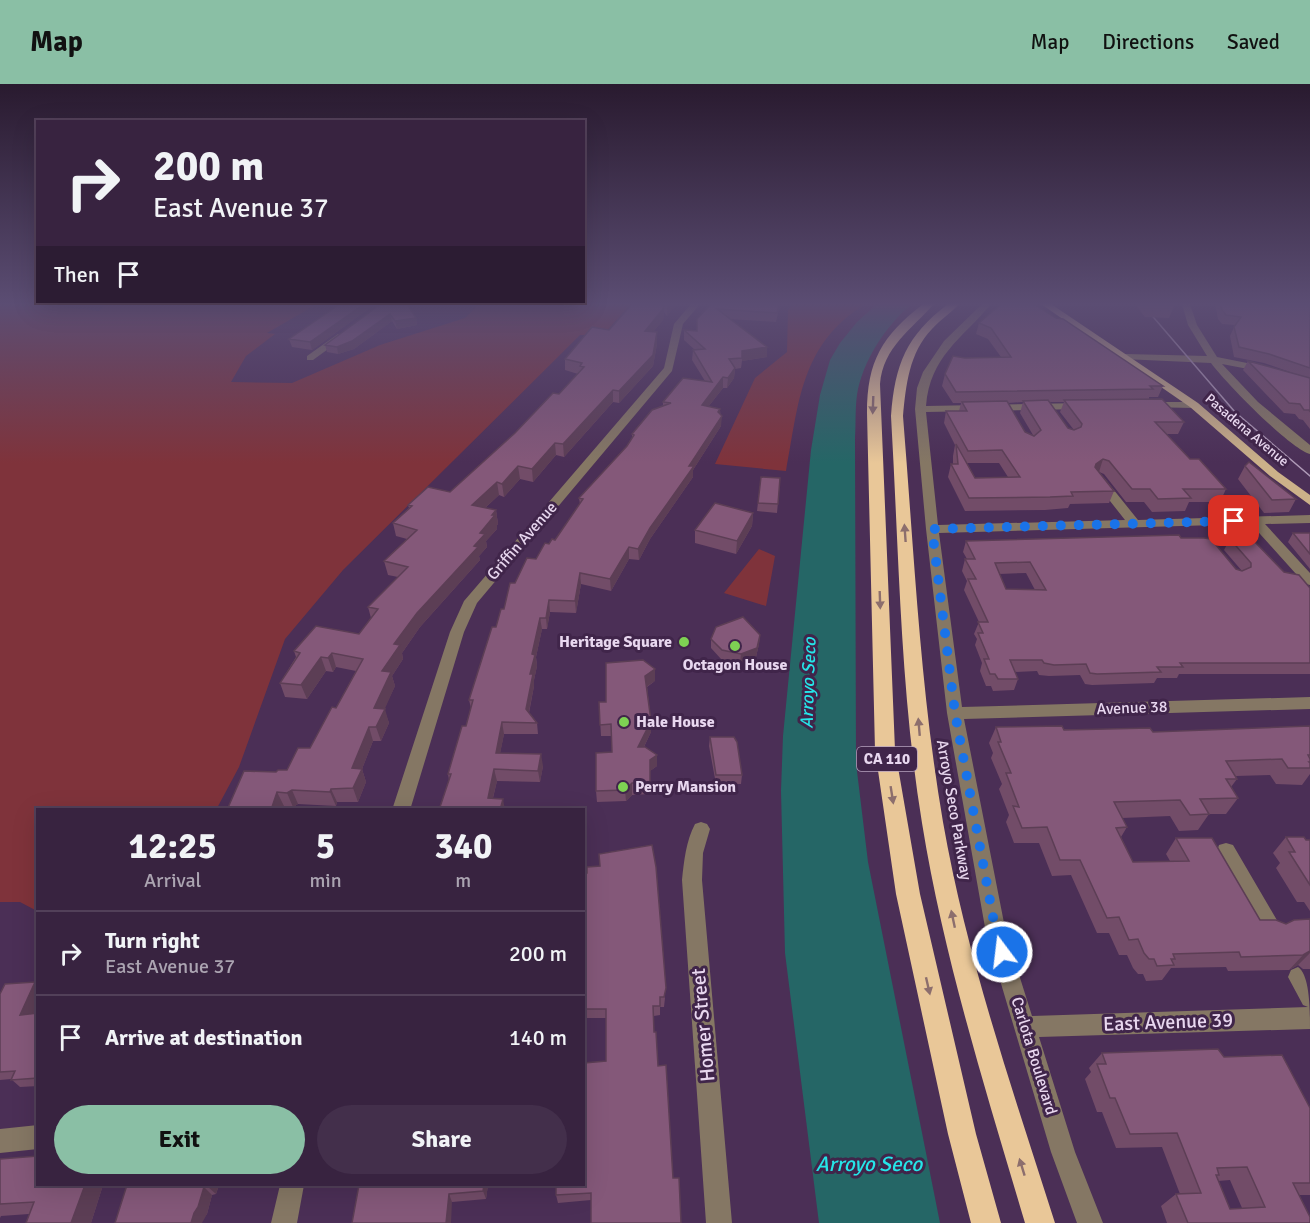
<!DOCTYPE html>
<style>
:root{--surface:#382340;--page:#432f4b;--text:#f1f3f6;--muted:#aba4b1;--line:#524059;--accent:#8abfa5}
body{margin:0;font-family:Signika,sans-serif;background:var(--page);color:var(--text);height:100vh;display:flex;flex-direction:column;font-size:22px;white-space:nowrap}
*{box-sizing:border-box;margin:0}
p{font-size:20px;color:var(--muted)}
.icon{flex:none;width:33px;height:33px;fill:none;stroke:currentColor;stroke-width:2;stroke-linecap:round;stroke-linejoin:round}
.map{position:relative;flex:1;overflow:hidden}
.drawer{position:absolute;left:36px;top:724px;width:549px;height:378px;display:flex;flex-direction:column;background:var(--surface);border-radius:0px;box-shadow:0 6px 24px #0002,0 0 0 2px var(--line)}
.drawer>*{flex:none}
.hud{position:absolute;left:36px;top:36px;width:549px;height:183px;border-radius:0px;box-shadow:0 6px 24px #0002,0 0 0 2px var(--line);background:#382340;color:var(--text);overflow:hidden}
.pin{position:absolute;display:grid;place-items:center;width:51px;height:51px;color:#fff;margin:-26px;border-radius:12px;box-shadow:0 3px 9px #0006}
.me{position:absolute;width:66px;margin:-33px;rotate:345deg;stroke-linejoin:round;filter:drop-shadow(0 0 4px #0008)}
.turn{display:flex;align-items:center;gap:21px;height:126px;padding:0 18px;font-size:27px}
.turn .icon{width:78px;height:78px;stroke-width:2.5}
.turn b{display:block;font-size:42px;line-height:51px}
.then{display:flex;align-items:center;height:57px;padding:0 18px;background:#0003;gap:12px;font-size:22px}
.eta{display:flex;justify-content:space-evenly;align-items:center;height:102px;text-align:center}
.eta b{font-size:36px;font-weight:700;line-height:42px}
.action{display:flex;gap:12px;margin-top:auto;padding:12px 18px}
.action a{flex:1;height:69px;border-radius:36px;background:var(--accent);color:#111;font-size:24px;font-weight:700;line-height:69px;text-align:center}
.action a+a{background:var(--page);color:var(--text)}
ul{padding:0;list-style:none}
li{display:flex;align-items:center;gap:18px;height:84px;padding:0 18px;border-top:2px solid var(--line)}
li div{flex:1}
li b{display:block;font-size:22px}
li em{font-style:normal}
header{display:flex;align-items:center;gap:36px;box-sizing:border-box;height:84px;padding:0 30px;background:var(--accent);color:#111}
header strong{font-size:28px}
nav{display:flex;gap:33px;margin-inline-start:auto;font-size:21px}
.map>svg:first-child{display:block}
.green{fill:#7f333b}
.water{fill:#256666}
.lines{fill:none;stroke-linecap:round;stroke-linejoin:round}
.minor{fill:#857764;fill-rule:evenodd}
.major{fill:#ccb189;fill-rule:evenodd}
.highway{fill:#e9c798;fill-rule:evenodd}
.tram{stroke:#b09bb8;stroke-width:1.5}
.wall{fill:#724c68;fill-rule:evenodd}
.shaded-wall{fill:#5c3e55}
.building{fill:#845879;stroke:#5c3e55;stroke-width:1.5;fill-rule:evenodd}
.oneway{fill:#8c6e6d}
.route{stroke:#1a73e8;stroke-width:10;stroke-dasharray:0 18}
.poi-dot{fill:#7ed153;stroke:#40254a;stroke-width:2}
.labels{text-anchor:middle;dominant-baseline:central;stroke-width:6;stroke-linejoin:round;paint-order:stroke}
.far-street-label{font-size:14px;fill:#e8d7ef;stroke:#40254a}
.shield{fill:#40254a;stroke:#b6a2be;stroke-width:1.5}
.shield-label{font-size:15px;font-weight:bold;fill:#e8d7ef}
.street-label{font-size:16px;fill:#e8d7ef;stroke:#40254a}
.poi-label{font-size:16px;font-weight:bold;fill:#e8d7ef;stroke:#40254a;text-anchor:start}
.water-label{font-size:18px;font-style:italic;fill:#25e5e8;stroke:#40254a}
.near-street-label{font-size:20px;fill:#e8d7ef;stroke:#40254a}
.near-water-label{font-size:21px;font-style:italic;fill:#25e5e8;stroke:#40254a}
</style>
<header>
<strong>Map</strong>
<nav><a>Map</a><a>Directions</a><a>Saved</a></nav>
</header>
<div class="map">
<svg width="1310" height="1139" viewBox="0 0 1310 1139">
<rect width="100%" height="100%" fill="#4b2f56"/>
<path class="green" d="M0,220h38l61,7 8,-7h210l-50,29 8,1 -29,22 -15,26 61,1 88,-38 85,-27 14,-14h152l-28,31h-23l-237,235 -58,69 -46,128 -23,43h-178l-1,101 -17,-9h-20z
M792,220h73c-65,41 -66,99 -79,167l-71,-7 40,-86 32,-26 1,-42z
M759,465l16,7 -9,50 -42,-13z"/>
<path class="water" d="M877,220h35c-26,21 -50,58 -55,91 -2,14 -1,29 -2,43l1,325 12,99 72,361h-121l-34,-270 -4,-162 2,-55 28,-286 9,-55 10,-35 10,-17 17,-21z"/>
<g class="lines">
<path class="minor" d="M691,220h9l-17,20 -11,47 -195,232 -13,29 -54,178h-18l58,-178 14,-31 200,-233 10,-44z
M982,220h9c-29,35 -61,52 -65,102l157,-3 5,3 -5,3 -157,3 12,113 187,-5 -30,-38 6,-4 4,1 33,41 172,-5v8l-45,1 45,49v12l-5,-1 -54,-60 -312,9 23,174 348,-10v12l-346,10 42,214 26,83 276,-9 -5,-2 -15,-28 3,-7 7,-3c12,8 12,43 12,62l-271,8 36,115 28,71h-26l-26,-71 -65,-219 -39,-220 -21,-184 -11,-120 2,-21 6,-16 21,-31z
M1182,220h8l7,21 20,32 50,10 2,2 -5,3 -42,-8 36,38 52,43v9c-21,-6 -85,-72 -99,-91l-88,-4v-4l3,-1 81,2 -19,-31z
M338,250l8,2 -33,24h-6v-4z
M1149,318h45l5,3 -5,3 -49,-1 -1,-2z
M701,738l6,2 3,5 -7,24 -1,27 30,343h-26l-24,-343c2,-19 4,-39 13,-56z
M1226,759l7,2 45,77 3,6 -3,6 -7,3 -7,-3 -45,-77 -2,-6 2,-6z
M38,1041v24l-38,4v-24z
M280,1101h24l-7,38h-26z"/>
<path class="major" d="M1041,220h10l147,99 80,69 32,23v10l-40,-29 -80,-69z"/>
<path class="highway" d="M923,220h11c-22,25 -51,43 -54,80l15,366 25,144 56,240 25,89h-30l-23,-89 -52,-240 -21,-144 -8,-337c0,-52 15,-77 56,-109z
M948,220h11c-8,9 -19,16 -27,25 -23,24 -26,56 -29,87 11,135 17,272 40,406 24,137 70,269 112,401h-30c-39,-132 -81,-264 -103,-400 -22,-134 -23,-271 -31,-407 4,-52 15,-80 57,-112z"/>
<path class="tram" d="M1142,220l93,108 75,64"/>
</g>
<path class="wall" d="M340,220h35l-63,46 -20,-3 -3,-8z
M408,220l8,14 1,7 -20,4 -5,-8 -38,28 -16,5 -11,-2 -2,-7z
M632,220h44l-9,12 -3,-4 -1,8 -10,12 4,12 -4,22 -34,37 -6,-1 -49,55 -8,-2 -23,27 -13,-3 -16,18 -5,-2 -14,13 11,2 2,14 -1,1v4l-11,12 1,6 -8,9 1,4 -60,67 -18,26 1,6 -11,17 3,10 -11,23 5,14 -8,18h-8l-11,28 4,13 -8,20h-21l-1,4 -38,-2 -5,3 -9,-1 -57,4 49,-38 11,-2 23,-22 26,-40 20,-37 -20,-4 -3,5 -7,-1 -19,28 -22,-2 -5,-14 16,-26 -2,-6 65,-17 12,-16 -3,-11 30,-30 -10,-2 -4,-14 23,-22 -11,-3 -3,-13 16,-15 -1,-3 42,-13 109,-98 19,-20 -13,-4v-11l44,-29z
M711,220h69l-4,18 -46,-3 37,28v10l-25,4 -1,7 -6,1 -1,9 -7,10h-4l-15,19 12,2 1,17 -28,44v7l-43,62 -11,21 -10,-1 -18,32 -30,-7 -5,29 -26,-1 -3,17h-5l-6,28 1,9 -3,14v6l-5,27 8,10 1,11h-34l-4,19 43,13 -3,16 -43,-1 -4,17 -44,-18 -1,-6 18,-48 5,-18 -2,-8 27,-73 19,-44 34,-39 6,-4 25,-36 -1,-6 48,-52 5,-8v-4l31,-28v-4l42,-21 -13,-21 1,-10h2l-11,-10v-10l13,1z
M1135,220h40l-6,14 -24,-1z
M1215,220h95v125l-7,-9 -4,-1 -4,-5 -11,-1 -41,-43 5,-9 59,17 -43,-15 -30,-6 -4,-21 5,-11 -13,-1 -4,-5z
M1056,234l107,68 -5,11h-9v2l35,23 -6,12h-12l24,25 36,30 -6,13h-31l-4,9 -33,1 -8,-10h-18l-22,-28 -5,-2 15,19 -5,12 -39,1 -2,4 -23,2 -80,1 -17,-34 3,-13h2v-8l2,-11 -11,-22 2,-12h13l2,-8h-8l-11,-17 3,-12 20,-16 36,-1 -13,-18 -12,-5 3,-11zM1023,318l-3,11 13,22 -8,-3 -17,-29zM1049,318h15l-4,10 14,18 -6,-2zM967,379h32l9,14 -33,1z
M1245,382l51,33 -7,13 -25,1 -26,-34z
M761,393l19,1 -3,35 -20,-2z
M753,429l-1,13 -16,28 -41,-11v-13z
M1293,449h17v36l-22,-27z
M1181,454l55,31 6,2 -18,-21 6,-11 80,49v86h-131l-2,4h-20l-3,5 -62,2 -7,-1 -5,-9 -31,1 -10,-1 -2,-4 -22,1 3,7 -4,11 -21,1 -2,-5h-5l-6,-15 2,-8 -7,-18 2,-6 -3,-5 5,-12 -15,-32 3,-9 -5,-10 3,-12h2l-4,-7 3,-11zM1026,489l9,17 -29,-1 -7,-15z
M760,551l-1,9 -3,13 -16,6 -19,-4 -10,-11v-9z
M655,597l-8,6 4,34v11l-7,15 13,19 -7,5v23l-18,1 -6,6 -29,1 -1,-11 16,-39v-16h-11l-2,-34h7z
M1310,642v48l-8,11 -26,-1 -6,-9 -34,1 1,3 -6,8 7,11 -12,16h-17l-11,16 -19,1 -9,-15 -48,2 5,9 -6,10 12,25 37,-1 -4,-7 10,-16 84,82 26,4 24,-5v50h-7l-5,-4 -9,5 -61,1 -2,-4 -55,1 -9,12 -16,1 -3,-7h-5l-5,-6 -6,-13h-8l-10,-22h-12l-26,-58 -19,1 -13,-33h-25l-8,-21 3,-7 -10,-26 3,-5 -11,-26 2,-5 -4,-10 7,-16 157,5z
M710,653l32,38 -1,9h-25l-7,-38z
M1286,753l24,3v71l-6,-9h-7l-21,-34 4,-5 -7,-10z
M599,770l66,144 -1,9h-4v8l-6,1 -63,184 -33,3 -2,-8 28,-10 22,-124v-43h-22v-126h2l1,-19 13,-7z
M38,901v18l-5,11 5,-1v73l-18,1 -9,-8 -11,1v-86z
M1102,969l122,4 86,51v87h-11l11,28h-143l-6,-17 15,-12h4l-18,-47 -46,1 -14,-36h-5l-12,-33 6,-7 -2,-4zM1230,1096l12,28 -12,1 -12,-28z
M0,1075l38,26h65l-12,38 -62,-9 -28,2 -1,2z
M127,1101h92l-3,9 -4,1 -5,19 -5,6z
M359,1101h129l-2,14 -34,3z"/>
<path class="shaded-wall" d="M364,220h11l-63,46 -2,-8z
M664,220v8l-1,8 -18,22v-11z
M668,220h8l-9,12v-11z
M390,230l2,7 -38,28 -16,5 -1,-7z
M416,234l1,7 -20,4 -2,-8z
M657,248v12l-4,22 -34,37v-12z
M767,263v10l-25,4v-10z
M735,284l-1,10 -7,10 1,-10z
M723,293v11l-22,28 1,-11z
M613,306v12l-49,55 -1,-13z
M720,325v10l2,-3 -1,10 -28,44v7l-43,62 -11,21 -1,-11 12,-21 39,-62z
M555,359l1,12 -23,27 -1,-13z
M1103,375l-4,13 -8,4 5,-12z
M518,382l2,13 -16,18 -2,-13z
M497,398l2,13 -25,23 -2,-13z
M496,426l2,14 -1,1v4l-11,12 1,6 -8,9 1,4 -60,67 -18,26 1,6 -11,17 3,10 -16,36 -5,-14 8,-37 12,-27 23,-31 57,-67 6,-13z
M753,429l-1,13 -16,28 1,-13z
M629,463v12l-18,32 -1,-12z
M580,489l1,11 -5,29 -1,-12z
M549,516l1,12 -3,17 -1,-11z
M540,534l2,11 -6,28 1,9 -3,14v6l-7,35 -1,-12 6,-55z
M760,551l-1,9 -3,13 -16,6 1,-9z
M332,569l4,14 -3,5 -5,-14z
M321,573l5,14 -19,28 -6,-14z
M655,585v12l-9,6 -1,-11z
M385,625l4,14 -8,18 -5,-14z
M651,637v11l-13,27v-12z
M502,638l2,12 -6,30 -2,-11z
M369,643l4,14 -11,28 4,13 -8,20 -5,-14 -1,-20z
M541,670l2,12 -3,16 -2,-11z
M657,671v11l-7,5v23v-34z
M494,685l3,12 -7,28 -2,-11z
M632,699v12l-6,6 -1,-11z
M331,705l6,13 -1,4 -6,-14z
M292,706l6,14 -5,3 -6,-14z
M277,708l7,14 -2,4h-11z
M503,715l2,11h-5z
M1310,867v2l-12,12 -9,5 14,-15z
M35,898l3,3v18l-9,20 -9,-8z
M85,1101h18l-12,38h-20z
M208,1101h11l-3,9 -8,-7z
M484,1101h4l-2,14 -3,-8z
M204,1103l8,8 -5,19 -5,9h-11l3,-10z
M449,1110l3,8 -1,21h-5z"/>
<path class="building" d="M340,220h24l-54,38 -21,-3z
M381,220h26l9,14 -21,3 -5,-7 -38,27 -15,6 -12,-2z
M632,220h32l-1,5 -18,22 12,1 -4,23 -34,36 -6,-1 -50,54 -8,-1 -23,26 -14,-3 -16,18 -5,-2 -25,23 24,5 -4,5h3l-15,18 5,1 -11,12 4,1 -61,66 -23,31 6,1 -18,26 9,1 -17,36 11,1 -9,18h-7l-17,41 10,1 -9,19 -22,1 -1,3 -38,-2 -5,3 -10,-1 -6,18h-44l17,-39 32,1 2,-2h9l11,-22h12l22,-41 4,1 27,-49 -31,-6 -4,5 -7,-1 -20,28 -21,-2 20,-30 -6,-2 22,-25 43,8 19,-25 -10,-2 40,-40 -24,-6 33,-31 -24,-7 19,-17 -4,-1 20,-18 22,5 65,-59 38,-40 6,1 25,-27 -4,-1 2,-3 -17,-4 27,-32 17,3z
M711,220h68l-2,9 -60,-4 50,38 -25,4v7l-13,1 6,9 -7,10 -5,-1 -21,28 18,4 -2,3 4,4 -33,50h5l-44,62 -12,21 -9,-2 -19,32 -30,-6 -5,28 -26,-1 -3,18h-6l-8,36 3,1 -5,19h3l-7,35 11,14 -35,-1 -6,31 45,1 -3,17 -44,-2 -6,29 15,1 -3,11h-61l12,-36h-3l14,-48h4l7,-26h-4l23,-73h4l5,-18h3l6,-26h5l12,-25 9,1 9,-16 4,1 3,-5 3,1 28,-41 -4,-1 48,-52 7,-11 -2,-1 20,-24 19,-7 -8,-1 20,-24 29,4 -19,-32 12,-1 -21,-19 13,1v-12z
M1001,220h33l22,14 7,1 100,67h-13l3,3 -197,3 -11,-18 8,-18 12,2 46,-1 -20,-29 -12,-5z
M1220,220h90v64l-41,-14 -30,-7 -5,-20 7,-10 -15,-2 -4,-5z
M1248,277l62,17v34l-1,-2h-5l-4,-6 -11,-1z
M1162,315l22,23h-29l35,37h9l27,30h-43l8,9 -33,1 -8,-10h-18l-23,-28 -6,-2 -7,5 -1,3 19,24 -43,1 2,4 -23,1 -81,1 -18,-34h7l-2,-20 19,34 45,-1 -18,-27 -34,1 -22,-40h21l-5,-9 45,-1 18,31 9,4 7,-6 -18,-29 25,-1 20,28 6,2 7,-3 1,-3 -18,-24z
M1249,378l47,37 -24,1 -27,-34z
M761,393l19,1 -2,26 -20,-1z
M715,419l38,10 -16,28 -42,-11z
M1293,449h17v21z
M1179,451l2,3h23l7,1 25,30 6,2 9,-4v-4l-21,-24h22l32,33 15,3 11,13v75h-130l3,4h-26l4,5 -64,2 -7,-1 -4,-9 -32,1 -10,-2 -2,-3h-32l8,19h-20l-3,-5h-5l-6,-15h5l-11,-26h5l-5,-11h10l-20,-43h8l-11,-20h10l-9,-18zM1030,478l16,28 -40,-1 -11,-26z
M743,533l17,18 -3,13 -16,6 -19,-4 -11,-11 5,-12z
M643,576l12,9 -10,7 6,45 -13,26h7l12,8 -7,5v23h-18l-7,7 -29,1v-38l16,-1 -1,-28 -11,1 -1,-23h7v-39z
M1062,642l2,4 86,-2 3,4 157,-6v29h-2l2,4v3h-1l1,1v5h-22l-6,-9 -56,2 11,18h-11l12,19 -38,1 9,15 -19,1 -10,-15 -66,2 13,25 -11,1 17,34 56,-1 -13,-23h36l48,82h16l10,4 8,-4 16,-1v32l-7,4 -62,2 -2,-5 -66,2 2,5h-4l3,6 -17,1 -3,-7h-5l-5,-6 -6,-14 -9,1 -10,-23 -12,1 -27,-58h-20l-13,-33 -25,1 -9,-22 6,1 -13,-34h5l-13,-31h3l-5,-15z
M710,653h24l3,5 5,33h-26z
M1286,753h18l2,3h4v45l-21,-33h6z
M652,761l4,22 10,121 -2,9h-4v9h-7l1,26h2l2,34 8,-1 7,113h6l2,45h-90v-30l-35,2v-10h28v-122l22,-2v-52h-22v-117h2l-2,-19h3v-6l13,-1 -1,-12z
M35,898l-15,33 18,-2v65l-27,2 4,-9 -15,1v-78l5,-10z
M1218,965l6,8 58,-2 28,53v75h-17l17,34v6h-122l-12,-29 25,-1 -24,-60 -47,1 -15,-36h-5l-13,-34h9l-4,-11zM1247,1083l18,40 -35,2 -14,-34h3l-2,-7z
M38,1072v29h47l-14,38h-45l8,-21 -34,2v-45z
M127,1101h81v2h-4l-6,20 -4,6 -3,10h-76z
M359,1101h125l-1,6 -34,3 -3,29h-94z"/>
<defs><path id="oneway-solid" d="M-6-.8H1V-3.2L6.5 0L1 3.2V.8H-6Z" transform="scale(1.5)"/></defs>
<g class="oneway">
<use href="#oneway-solid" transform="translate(873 321) rotate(92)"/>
<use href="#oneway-solid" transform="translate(905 449) rotate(-94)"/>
<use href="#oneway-solid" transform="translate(880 516) rotate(88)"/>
<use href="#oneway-solid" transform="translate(919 643) rotate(-95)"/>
<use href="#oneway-solid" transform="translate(892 711) rotate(81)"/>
<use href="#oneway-solid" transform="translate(953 835) rotate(-102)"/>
<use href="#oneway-solid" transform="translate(928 902) rotate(77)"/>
<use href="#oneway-solid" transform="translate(1022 1083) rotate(-107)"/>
</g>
<linearGradient id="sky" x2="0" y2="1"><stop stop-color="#291a2f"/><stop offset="0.58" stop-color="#5b4d73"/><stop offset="1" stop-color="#5b4d73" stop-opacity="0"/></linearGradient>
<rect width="1310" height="379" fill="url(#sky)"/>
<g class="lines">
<path class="route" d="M1002,868l-6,-19 -41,-220 -23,-184 302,-8"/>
</g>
<g class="poi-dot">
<circle cx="684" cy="558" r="6"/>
<circle cx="735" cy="562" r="6"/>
<circle cx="624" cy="638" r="6"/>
<circle cx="623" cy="703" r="6"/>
</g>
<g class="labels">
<g class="far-street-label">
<text transform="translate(1247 346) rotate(40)">Pasadena Avenue</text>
</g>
<rect class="shield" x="857" y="663" width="60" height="24" rx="4.5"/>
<g class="shield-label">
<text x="887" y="675">CA 110</text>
</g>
<g class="street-label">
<text transform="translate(522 457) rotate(-49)">Griffin Avenue</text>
<text transform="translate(1132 624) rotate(-2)">Avenue 38</text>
<text transform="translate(954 726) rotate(80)">Arroyo Seco Parkway</text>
<text transform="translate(1034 972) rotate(73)">Carlota Boulevard</text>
</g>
<g class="poi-label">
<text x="672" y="558" text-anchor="end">Heritage Square</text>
<text x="735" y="581" text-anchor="middle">Octagon House</text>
<text x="636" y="638">Hale House</text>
<text x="635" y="703">Perry Mansion</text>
</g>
<g class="water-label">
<text transform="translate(808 599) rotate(-88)">Arroyo Seco</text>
</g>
<g class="near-street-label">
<text transform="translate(1168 938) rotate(-2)">East Avenue 39</text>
<text transform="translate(703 941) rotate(-95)">Homer Street</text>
</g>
<g class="near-water-label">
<text x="869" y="1080">Arroyo Seco</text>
</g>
</g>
</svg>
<div class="pin" style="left:1234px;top:437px;background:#d93025"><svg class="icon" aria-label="arrive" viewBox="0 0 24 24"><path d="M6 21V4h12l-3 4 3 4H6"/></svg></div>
<svg class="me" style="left:1002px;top:868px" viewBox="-20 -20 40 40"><circle r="17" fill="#1a73e8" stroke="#fff" stroke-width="3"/><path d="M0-11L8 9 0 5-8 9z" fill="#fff"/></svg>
<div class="hud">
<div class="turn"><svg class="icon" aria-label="right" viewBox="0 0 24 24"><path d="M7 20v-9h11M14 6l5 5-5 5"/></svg><div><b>200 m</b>East Avenue 37</div></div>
<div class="then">Then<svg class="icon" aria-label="arrive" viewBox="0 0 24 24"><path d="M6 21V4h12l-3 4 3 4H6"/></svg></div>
</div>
<section class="drawer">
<div class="eta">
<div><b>12:25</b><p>Arrival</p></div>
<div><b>5</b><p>min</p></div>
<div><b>340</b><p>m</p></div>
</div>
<ul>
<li><svg class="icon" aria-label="right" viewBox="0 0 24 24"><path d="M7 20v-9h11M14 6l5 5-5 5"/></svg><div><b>Turn right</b><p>East Avenue 37</p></div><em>200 m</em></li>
<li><svg class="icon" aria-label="arrive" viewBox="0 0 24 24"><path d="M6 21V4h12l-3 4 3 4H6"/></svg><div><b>Arrive at destination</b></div><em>140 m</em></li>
</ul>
<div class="action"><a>Exit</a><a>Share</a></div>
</section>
</div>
